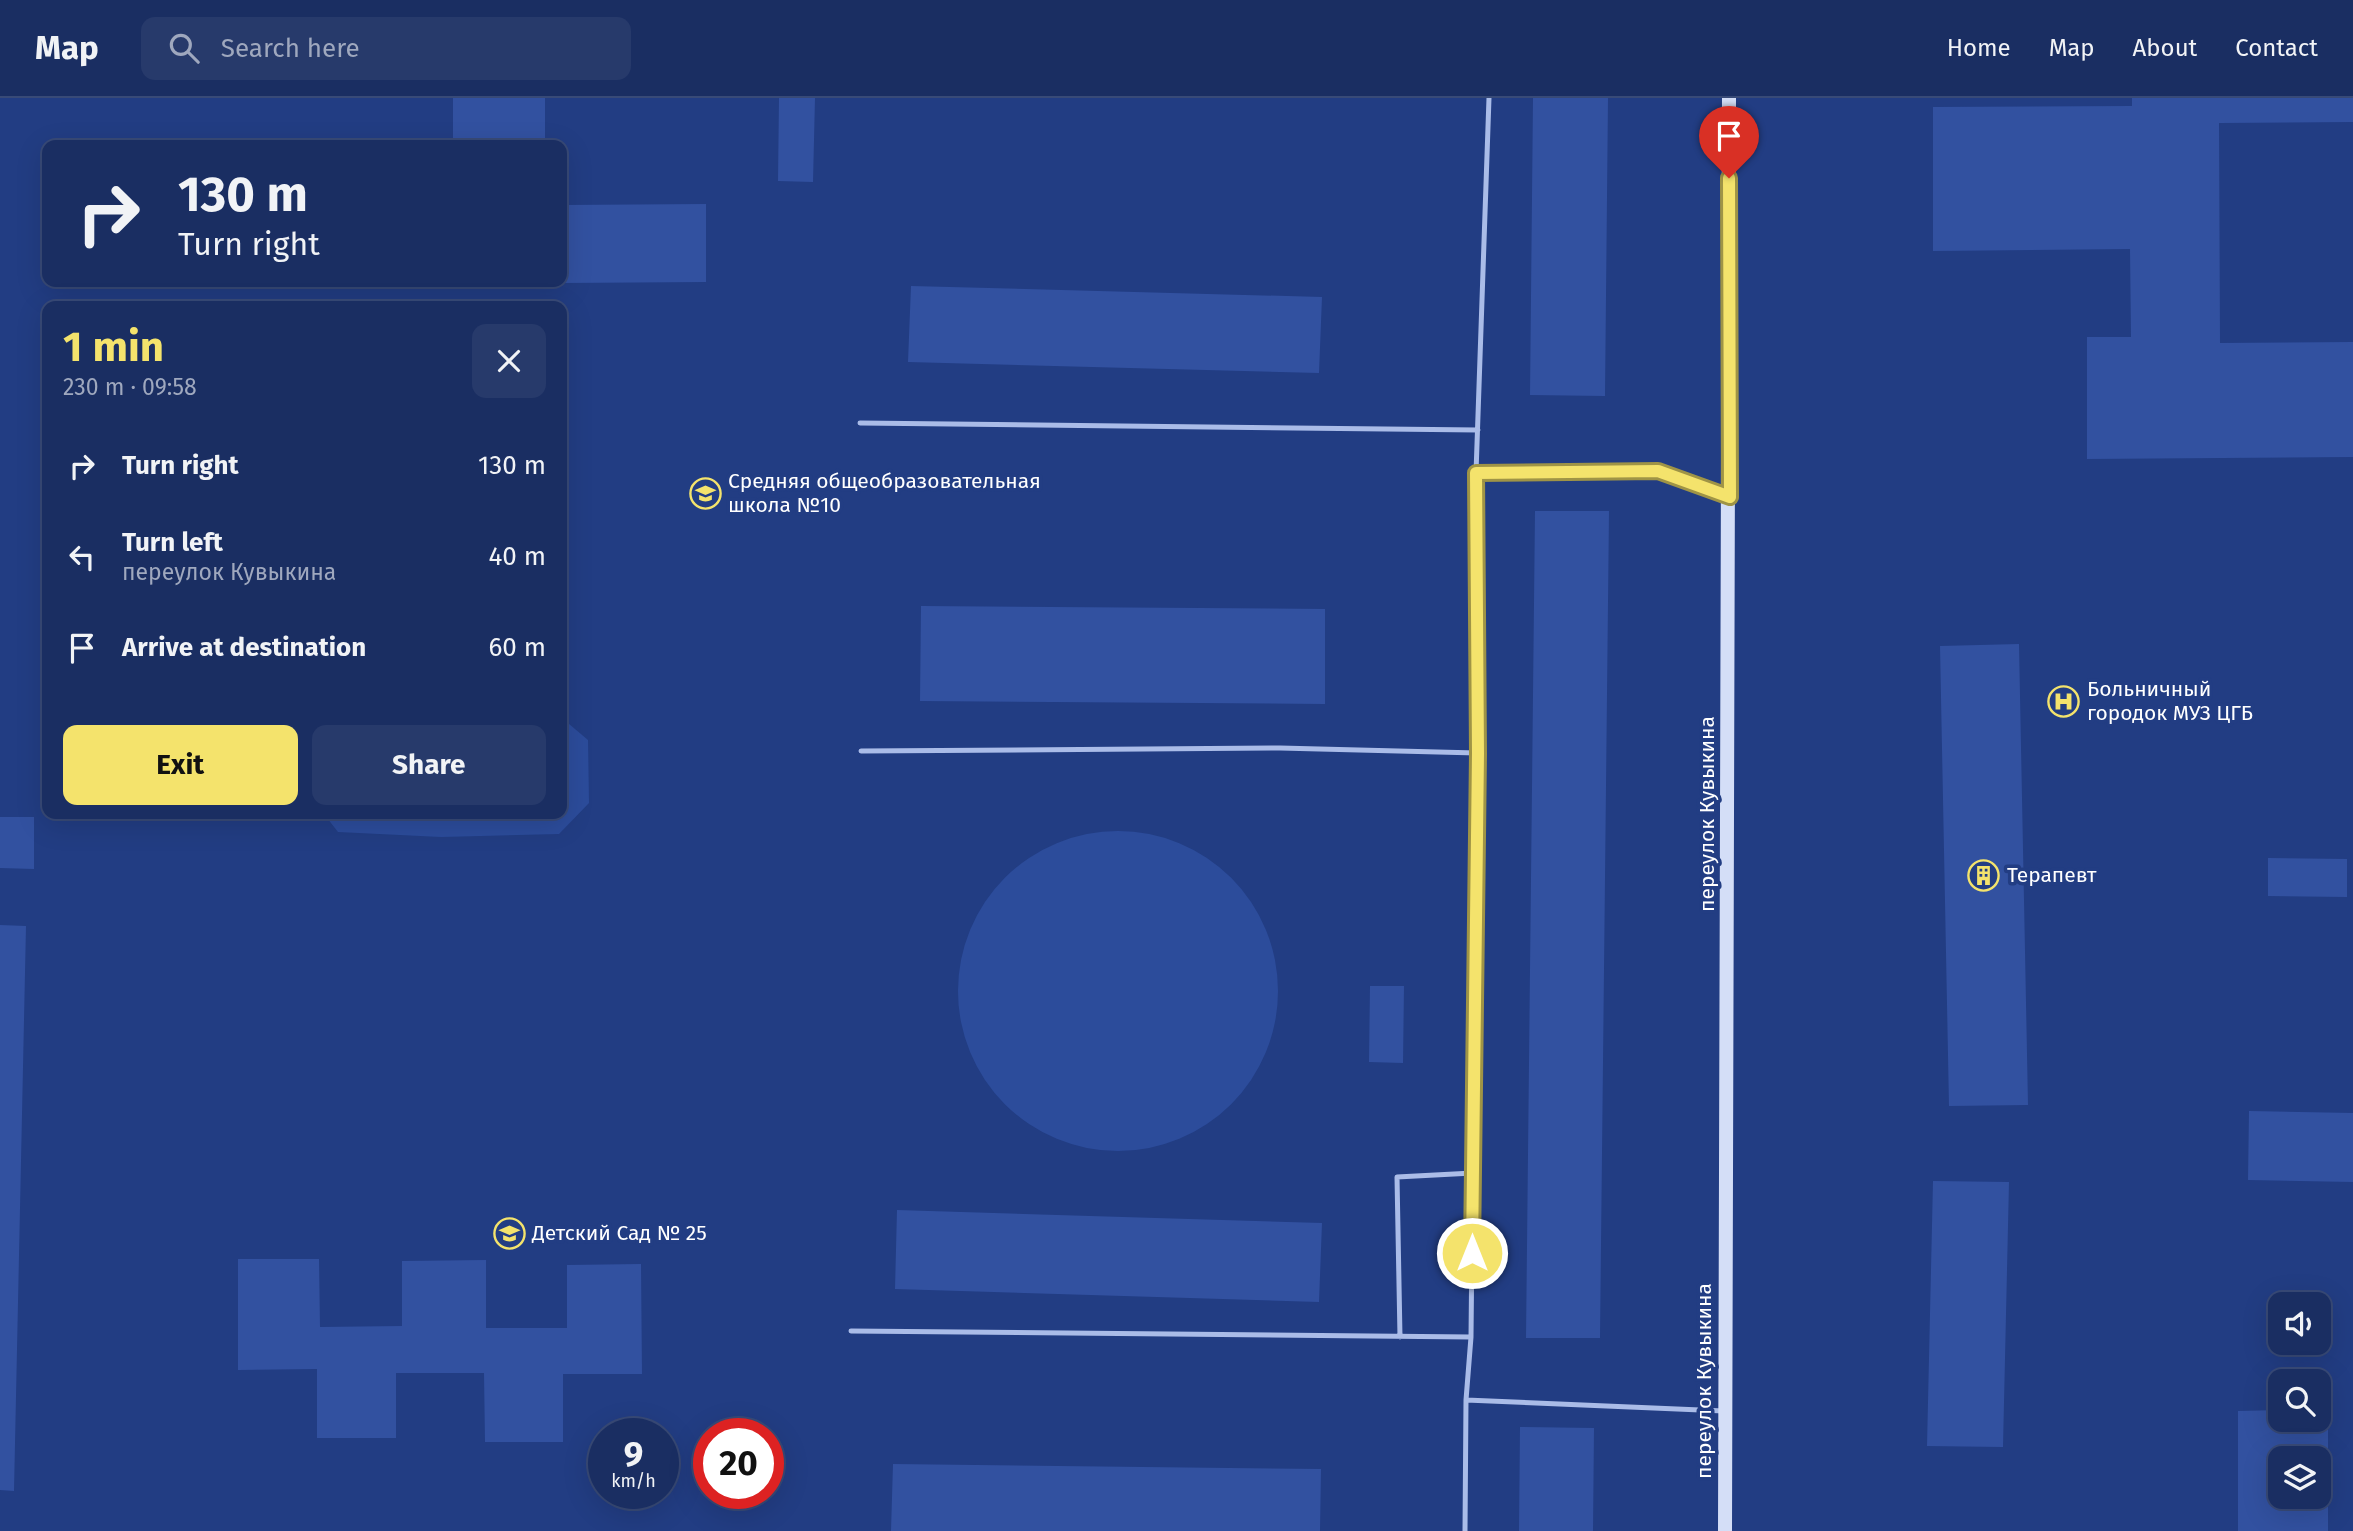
<!DOCTYPE html>
<meta charset="utf-8">
<style>
:root{--surface:#1a2e62;--page:#273a6b;--text:#f1f3f6;--muted:#9fa8be;--line:#384a77;--accent:#f4e36c}
body{margin:0;font-family:"Fira Sans",sans-serif;background:var(--page);color:var(--text);height:100vh;display:flex;flex-direction:column;font-size:26px;white-space:nowrap}
*{box-sizing:border-box;margin:0}
p{font-size:23px;color:var(--muted)}
.icon{flex:none;width:38px;height:38px;fill:none;stroke:currentColor;stroke-width:2;stroke-linecap:round;stroke-linejoin:round}
.map{position:relative;flex:1;overflow:hidden}
.panel{position:absolute;left:42px;top:203px;width:525px;height:518px;display:flex;flex-direction:column;background:var(--surface);border-radius:14px;box-shadow:0 7px 28px #0002,0 0 0 2px var(--line)}
.panel>*{flex:none}
.guide{position:absolute;left:42px;top:42px;width:525px;height:147px;border-radius:14px;box-shadow:0 7px 28px #0002,0 0 0 2px var(--line);background:#1a2e62;color:var(--text);overflow:hidden}
.controls{position:absolute;left:2268px;top:1194px;display:grid;gap:14px}
.controls a{display:grid;place-items:center;width:63px;height:63px;border-radius:14px;background:var(--surface);box-shadow:0 7px 28px #0002,0 0 0 2px var(--line);font-size:35px}
.speed{position:absolute;left:588px;top:1320px;display:flex;gap:14px;font-size:35px;font-weight:700;text-align:center}
.speed>*{display:grid;place-content:center;width:91px;height:91px;border-radius:50%;background:var(--surface);box-shadow:0 7px 28px #0002,0 0 0 2px var(--line);line-height:1}
.speed small{font-size:18px;font-weight:400}
.speed .limit{border:10px solid #d22;background:#fff;color:#111}
.pin{position:absolute;display:grid;place-items:center;width:60px;height:60px;color:#fff;margin:-72px -30px;border-radius:50% 50% 50% 0;rotate:-45deg;box-shadow:0 0 7px #0007}
.pin .icon{rotate:45deg}
.me{position:absolute;width:77px;margin:-38px;rotate:0deg;stroke-linejoin:round;filter:drop-shadow(0 0 5px #0008)}
.turn{display:flex;align-items:center;gap:24px;height:147px;padding:0 21px;font-size:32px}
.turn .icon{width:91px;height:91px;stroke-width:2.5}
.turn b{display:block;font-size:49px;line-height:60px}
.round{display:grid;place-items:center;flex:none;width:74px;height:74px;border-radius:14px;background:var(--page)}
.head{display:flex;align-items:center;justify-content:space-between;height:119px;padding:0 21px}
h1{font-size:42px;font-weight:700;line-height:52px;color:var(--accent)}
.cta{display:flex;gap:14px;margin-top:auto;padding:14px 21px}
.cta a{flex:1;height:80px;border-radius:14px;background:var(--accent);color:#111;font-size:28px;font-weight:700;line-height:80px;text-align:center}
.cta a+a{background:var(--page);color:var(--text)}
ul{padding:0;list-style:none}
li{display:flex;align-items:center;gap:21px;height:91px;padding:0 21px}
li div{flex:1}
li b{display:block;font-size:26px}
li em{font-style:normal}
header{display:flex;align-items:center;gap:42px;box-sizing:border-box;height:98px;padding:0 35px;background:var(--surface);border-bottom:2px solid var(--line)}
header strong{font-size:33px}
nav{display:flex;gap:38px;margin-inline-start:auto;font-size:24px}
.search{width:490px;height:63px;background:var(--page);display:flex;align-items:center;gap:18px;box-sizing:border-box;padding:0 24px;border-radius:14px;color:var(--muted);font-size:26px}
.map>svg:first-child{display:block}
.green{fill:#2c4c9b}
.building{fill:#3251a0;fill-rule:evenodd}
.lines{fill:none;stroke-linecap:round;stroke-linejoin:round}
.service{stroke:#aabce8;stroke-width:5}
.secondary{stroke:#d4def7;stroke-width:14}
.route-casing{stroke:#9f9446;stroke-width:18}
.route{stroke:#f4e36c;stroke-width:12}
.labels{text-anchor:middle;dominant-baseline:central;stroke-width:7;stroke-linejoin:round;paint-order:stroke}
.poi-label{font-size:21px;fill:#fff;stroke:#223d83;text-anchor:start}
.street-label{font-size:21px;fill:#fff;stroke:#223d83}
</style>
<header>
<strong>Map</strong>
<div class="search"><svg class="icon" aria-label="search" viewBox="0 0 24 24"><circle cx="10" cy="10" r="6"/><path d="M15 15l6 6"/></svg>Search here</div>
<nav><a>Home</a><a>Map</a><a>About</a><a>Contact</a></nav>
</header>
<div class="map">
<svg width="2353" height="1433" viewBox="0 0 2353 1433">
<rect width="100%" height="100%" fill="#223d83"/>
<path class="green" d="M562,620l26,22 1,63 -30,31 -118,3 -103,-5 -14,-18h238z
M958 893a160 160 0 1 1 320 0a160 160 0 1 1-320 0Z"/>
<path class="building" d="M453,0h92v47h-92z
M779,0h36l-2,84 -35,-1z
M1533,0h75l-3,298 -75,-1z
M2132,0h221v24l-134,1 1,220 133,-1v115l-266,2v-122h44l-1,-88 -197,2v-144l199,-1z
M706,106v78l-144,1v-78z
M911,188l411,11 -3,76 -411,-11z
M1535,413h74l-9,827h-74z
M921,508l404,3v95l-405,-3z
M2019,546l9,461 -79,1 -9,-460z
M0,719h34v52l-34,-1z
M2268,760l79,1v38l-79,-1z
M0,827l26,1 -12,565 -14,-1z
M1370,888h34l-1,77 -34,-1z
M2249,1013l104,2v69l-105,-2z
M1933,1083l76,1 -6,265 -76,-1z
M897,1112l425,13 -3,79 -424,-13z
M238,1161h81l1,68 82,-1v-65l84,-1v68h81v-63l74,-1 1,110h-79v68h-78l-1,-69h-88v65h-79v-69l-79,1z
M2280,1312v9h39v-9h9v121h-90v-120zM2280,1360h39v38h-39z
M1520,1329l74,1 -1,103h-74z
M893,1366l428,5 -1,62h-429z"/>
<g class="lines">
<path class="service" d="M860,325l618,7
M1476,375l182,-2 67,24
M861,653l419,-3 197,5
M851,1233l620,6
M1400,1239l-3,-160 76,-4
M1466,1302l258,11
M1465,1433l1,-131 5,-63 6,-584 -1,-280 13,-375"/>
<path class="secondary" d="M1725,1433l4,-1433"/>
</g>
<g class="lines">
<defs>
<path id="route" d="M1472,1155l6,-500 -2,-280 182,-2 72,26 -1,-319"/>
</defs>
<use href="#route" class="route-casing"/>
<use href="#route" class="route"/>
</g>
<defs>
<symbol id="school-ring" viewBox="-11 -11 22 22"><circle r="9.5" fill="#223d83" stroke="#f4e36c" stroke-width="1.5"/><path d="M0-5L7-2L0 1L-7-2ZM-4 1L0 2.5L4 1V4Q0 6-4 4Z" fill="#f4e36c"/></symbol>
<symbol id="hospital-ring" viewBox="-11 -11 22 22"><circle r="9.5" fill="#223d83" stroke="#f4e36c" stroke-width="1.5"/><path d="M-5-5h3v3.5h4V-5h3V5h-3V1.5h-4V5h-3Z" fill="#f4e36c"/></symbol>
<symbol id="building-ring" viewBox="-11 -11 22 22"><circle r="9.5" fill="#223d83" stroke="#f4e36c" stroke-width="1.5"/><path d="M-4-6H4V6H1V3H-1V6H-4ZM-2.5-4.3h1.7v1.8h-1.7ZM.8-4.3h1.7v1.8H.8ZM-2.5-1h1.7V.8h-1.7ZM.8-1h1.7V.8H.8Z" fill="#f4e36c"/></symbol>
</defs>
<g fill-rule="evenodd">
<use href="#school-ring" x="688" y="378" width="35" height="35"/>
<use href="#hospital-ring" x="2046" y="586" width="35" height="35"/>
<use href="#building-ring" x="1966" y="760" width="35" height="35"/>
<use href="#school-ring" x="492" y="1118" width="35" height="35"/>
</g>
<g class="labels">
<g class="poi-label">
<text x="728" y="383">Средняя общеобразовательная<tspan x="728" dy="24">школа №10</tspan></text>
<text x="2087" y="591">Больничный<tspan x="2087" dy="24">городок МУЗ ЦГБ</tspan></text>
<text x="2007" y="777">Терапевт</text>
<text x="532" y="1135">Детский Сад № 25</text>
</g>
<g class="street-label">
<text transform="translate(1707 716) rotate(-90)">переулок Кувыкина</text>
<text transform="translate(1704 1283) rotate(-90)">переулок Кувыкина</text>
</g>
</g>
</svg>
<div class="controls">
<a><svg class="icon" aria-label="sound" viewBox="0 0 24 24"><path d="M4 9h4l5-4v14l-5-4H4zM17 9q2 3 0 6"/></svg></a>
<a><svg class="icon" aria-label="search" viewBox="0 0 24 24"><circle cx="10" cy="10" r="6"/><path d="M15 15l6 6"/></svg></a>
<a><svg class="icon" aria-label="layers" viewBox="0 0 24 24"><path d="M12 4l9 5-9 5-9-5zM3 14l9 5 9-5"/></svg></a>
</div>
<div class="speed"><div>9<small>km/h</small></div><div class="limit">20</div></div>
<div class="pin" style="left:1729px;top:80px;background:#d93025"><svg class="icon" aria-label="arrive" viewBox="0 0 24 24"><path d="M6 21V4h12l-3 4 3 4H6"/></svg></div>
<svg class="me" style="left:1472px;top:1155px" viewBox="-20 -20 40 40"><circle r="17" fill="#f4e36c" stroke="#fff" stroke-width="3"/><path d="M0-11L8 9 0 5-8 9z" fill="#fff"/></svg>
<div class="guide">
<div class="turn"><svg class="icon" aria-label="right" viewBox="0 0 24 24"><path d="M7 20v-9h11M14 6l5 5-5 5"/></svg><div><b>130 m</b>Turn right</div></div>
</div>
<section class="panel">
<div class="head"><div><h1>1 min</h1><p>230 m · 09:58</p></div><a class="round"><svg class="icon" aria-label="close" viewBox="0 0 24 24"><path d="M6 6l12 12M18 6L6 18"/></svg></a></div>
<ul>
<li><svg class="icon" aria-label="right" viewBox="0 0 24 24"><path d="M7 20v-9h11M14 6l5 5-5 5"/></svg><div><b>Turn right</b></div><em>130 m</em></li>
<li><svg class="icon" aria-label="left" viewBox="0 0 24 24"><path d="M17 20v-9H6M10 6l-5 5 5 5"/></svg><div><b>Turn left</b><p>переулок Кувыкина</p></div><em>40 m</em></li>
<li><svg class="icon" aria-label="arrive" viewBox="0 0 24 24"><path d="M6 21V4h12l-3 4 3 4H6"/></svg><div><b>Arrive at destination</b></div><em>60 m</em></li>
</ul>
<div class="cta"><a>Exit</a><a>Share</a></div>
</section>
</div>
